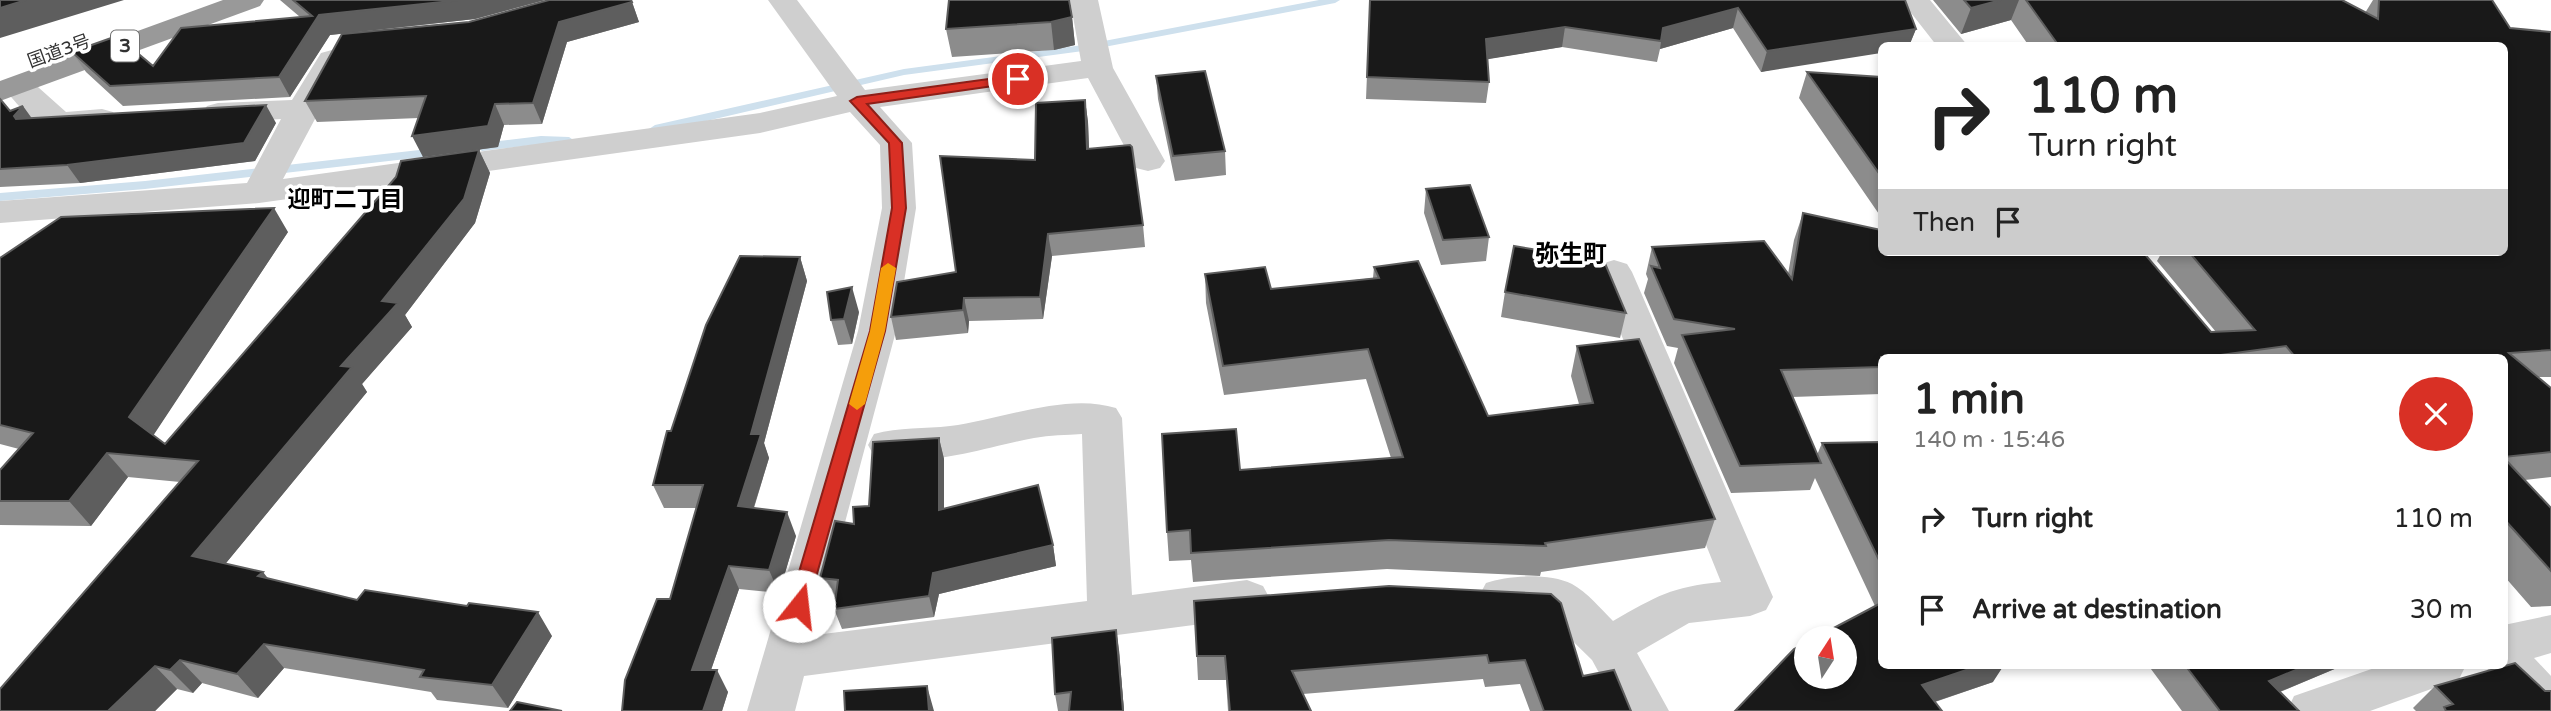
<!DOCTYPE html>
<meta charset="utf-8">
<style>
:root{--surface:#fff;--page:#f6f6f6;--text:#222;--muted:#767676}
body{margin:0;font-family:"Varela Round","Noto Sans JP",sans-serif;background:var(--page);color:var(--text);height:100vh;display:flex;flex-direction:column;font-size:26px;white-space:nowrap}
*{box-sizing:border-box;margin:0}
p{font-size:23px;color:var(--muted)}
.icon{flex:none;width:38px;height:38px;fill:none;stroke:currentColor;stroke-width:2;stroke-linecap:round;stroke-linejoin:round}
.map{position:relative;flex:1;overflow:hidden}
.panel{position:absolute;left:1878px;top:354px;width:630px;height:315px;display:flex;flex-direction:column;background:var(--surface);border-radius:10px;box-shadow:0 4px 10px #0003}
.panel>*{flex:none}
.hud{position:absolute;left:1878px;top:42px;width:630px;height:214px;border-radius:10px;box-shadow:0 4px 10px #0003;background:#fff;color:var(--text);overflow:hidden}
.needle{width:46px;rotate:12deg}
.controls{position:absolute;left:1794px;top:626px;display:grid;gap:14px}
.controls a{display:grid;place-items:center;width:63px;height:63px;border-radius:50%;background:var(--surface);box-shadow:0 4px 10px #0003;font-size:35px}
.pin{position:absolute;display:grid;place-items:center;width:60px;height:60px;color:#fff;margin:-30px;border:4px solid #fff;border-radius:50%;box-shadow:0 2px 7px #0007}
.me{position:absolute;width:77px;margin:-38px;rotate:16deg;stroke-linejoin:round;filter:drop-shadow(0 0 5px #0008)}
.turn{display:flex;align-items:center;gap:24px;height:147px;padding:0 35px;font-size:32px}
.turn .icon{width:91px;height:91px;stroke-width:2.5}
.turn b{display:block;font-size:49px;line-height:60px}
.then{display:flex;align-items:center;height:66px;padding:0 35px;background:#0003;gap:14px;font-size:26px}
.round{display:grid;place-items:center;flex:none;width:74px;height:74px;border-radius:37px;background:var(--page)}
.overview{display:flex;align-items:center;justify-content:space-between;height:119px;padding:0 35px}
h1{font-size:42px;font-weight:700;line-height:52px}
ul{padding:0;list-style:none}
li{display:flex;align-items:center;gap:21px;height:91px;padding:0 35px}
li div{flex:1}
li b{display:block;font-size:26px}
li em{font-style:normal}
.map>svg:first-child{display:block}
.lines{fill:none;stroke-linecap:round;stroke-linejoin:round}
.stream{fill:#cee0ed;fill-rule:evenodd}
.minor{fill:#cfcfcf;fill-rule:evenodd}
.highway{fill:#999;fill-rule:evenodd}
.wall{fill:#8c8c8c}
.shaded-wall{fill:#5e5e5e}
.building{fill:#191919;stroke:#5e5e5e;stroke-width:2}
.route{fill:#d93025;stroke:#8d1f18;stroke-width:2}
.slow{fill:#f59e0b}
.labels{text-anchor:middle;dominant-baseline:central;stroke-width:7;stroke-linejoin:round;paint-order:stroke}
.far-street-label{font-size:18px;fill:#323232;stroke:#fff}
.shield{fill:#fff;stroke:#707070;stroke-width:2}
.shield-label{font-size:19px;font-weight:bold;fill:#323232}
.neighbourhood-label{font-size:23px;font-weight:bold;fill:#000;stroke:#fff}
.quarter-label{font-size:24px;font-weight:bold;fill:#000;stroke:#fff}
</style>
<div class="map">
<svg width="2551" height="711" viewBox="0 0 2551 711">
<rect width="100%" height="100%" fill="#fff"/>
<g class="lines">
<path class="stream" d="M1319,0h21l-5,3 -252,48 -179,24 -249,58 -6,-4 6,-4 249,-56 179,-24z
M541,136l28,1 6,4 -6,4 -28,-1 -59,7 -6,-4 6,-4z
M437,148l4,1v6l-296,34 -145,12v-8l145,-12z"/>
<path class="minor" d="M768,0h29l68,90 216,-29 -11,-61h28l15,68 52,93 -5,7 -12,3 -12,-3 -48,-90 -208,29 32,36 4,65 -20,123 -81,304 272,-34 -5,-167c-16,1 -32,1 -48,4 -48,9 -112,32 -160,18l-6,-11 6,-11c25,-7 51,-5 76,-8 51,-6 116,-34 166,-18l6,10 10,177 115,-15 16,6 7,13 -7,13 -16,6 -443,58 -9,35h-48l111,-380 24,-123 -2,-63 -30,-33 -90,21 -501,70 -259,20v-22l247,-18 34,-64 -63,4 -11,-3 -5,-7 5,-7 11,-3 74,-3 29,-47 11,-3 11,3 4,6 -64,120 477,-66 77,-17z
M1901,0h29l38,46h-31z
M18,77l11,2 37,33 36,-3 11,3 5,7 -5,7c-16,4 -50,11 -66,3 -15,-8 -35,-29 -44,-43l4,-7z
M1614,260l13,4 5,8 141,325 -7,13 -16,6 -61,7 -52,30 32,58h-49l-28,-51 -45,-44 -45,-2 -16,-5 -7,-13 7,-13c23,-8 63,-10 86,1 15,8 29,25 41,37 44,-25 58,-34 108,-39l-125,-310 5,-8z
M2551,615v38l-17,5 17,18v35h-29l-38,-46h20v-40z
M2383,665h83l-7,14 -89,32h-83l7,-15z"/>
<path class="highway" d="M223,0h41l-4,6 -260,95v-20z"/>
</g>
<path class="wall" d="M280,0h265l-70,19 -145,16 -40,62 -167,9 -37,-34 -14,-20 81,14 147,-49z
M1370,0h535l11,29 -7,17h-28l-120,26 -28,-44 -73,21 -3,13 -95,-15 -75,12 2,23 -3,21 -120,-4z
M1933,0h409l23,13 8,-13h119l18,28 41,4v345h-13l13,11v89l-26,3 26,28v98l-20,1 -27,-31v-219h-623v37l-89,3 25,58 5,-12 59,-1v223l112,17 -58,20 -200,9 140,-105 -60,-128 -5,12 -79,3 -57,-130 4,-15 -11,-2 -23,-53 4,-14 -2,-5 6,-27 136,27 6,-34 9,-27 408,119h5l-59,-71 5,-9h342v-206h-475l-18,-26 -50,14z
M632,2l7,20 -72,20 -25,82 -38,1 -6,22 -75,10 -4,-39 -102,4 -12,-21 164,-79z
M1072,17l3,28 -21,5 -102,7 -6,-28z
M1807,72l74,5v140l-82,-119z
M1156,76l69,75 1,24 -51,6 -17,-82z
M0,99l10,12 22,7 244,5 -21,38 -175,22 -80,4z
M1085,100l3,22 1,27 54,76 2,22 -93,9 -9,63 -74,2 -1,12 -72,7 -5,-23 65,-45 79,-112z
M479,150l11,23 -15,50 -70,92 7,12 -50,57 5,8 -141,171 42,16 89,21 195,36 -44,72 -71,-8 -6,-8 -147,-24 -26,30 -56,-15 -9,10 -16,-4 -22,22h-155l180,-229 -52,-5 -37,49 -91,-1v-24l19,-52 -19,-5v-186l288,-26 -135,203 12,9z
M1426,189l63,48 -3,24 -45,4 -17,-52z
M800,257l7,24 -43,162 5,15 -15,50 42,28 -17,57 -40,-4 -28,81 17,22 -6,19h-100l48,-112 27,-91h-33l-11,-23z
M1374,267l114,149 91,-12 -8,-28 6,-30 138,173 -10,29 -164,24 -1,4 -153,-7 -194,13 -2,-22 -22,1 -2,-29 73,-62 151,-12 -25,-79 -142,16 -18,-92 -1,-29 66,15 102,-11z
M1505,292l121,21 -6,25 -119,-21z
M859,312l-7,32 -14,1 -7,-25z
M939,438l5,21v50l109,36 3,21 -117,28 -5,23 -92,12 -8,-20 1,-10 -8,-1 -7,-20 34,-54 15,-18z
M1389,586l194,90 48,35h-101l-10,-27 -35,3 -2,-8 -180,15 8,17h-83l-2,-31h-28l-4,-79z
M1119,650l5,61h-66l-3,-17z
M2148,665h196l-64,27 19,19h-117z
M2435,686l116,25h-135l-3,-3z"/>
<path class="shaded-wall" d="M26,0h98l-124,38v-30z
M461,0h84l-70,19 -145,16 -40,62 -11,-20 40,-62z
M2001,0h18l-8,20 -50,14 10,-26z
M632,2l7,20 -72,20 -25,82 -9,-21 26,-81z
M1738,8l-5,20 -73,21 3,-21z
M1072,17l3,28 -21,5 -3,-28z
M1565,27l-3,20 -79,13 3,-21z
M1916,29l-7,17h-28v7l-120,19 6,-21z
M1085,100l3,22 2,49 -3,-22z
M495,104l9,21 -6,22 -75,10 -11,-21z
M266,105l10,18 -21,38 -175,22 -13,-18z
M23,106l13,18 -9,10 -13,-18z
M479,150l11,23 -15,50 -70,92 7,12 -50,57 5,8 -155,188 -20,-24 149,-190z
M274,208l14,24 -139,210 -20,-25z
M1048,234l4,22 -9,63 -3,-22z
M800,257l7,24 -43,162 5,15 -22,71 -9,-23 13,-72z
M852,287l7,25 -7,32 -8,-25z
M964,298l5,23 -1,12 -5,-23z
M939,438l5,21v72l-5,-21z
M107,453l21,24 -37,49 -22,-25z
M787,512l9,24 -17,57 -10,-23z
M1053,545l3,21 -117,28 -5,23 -5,-21 4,-23z
M729,566l10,23 -36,104 -11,-23z
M263,572l19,24 -24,-20z
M538,612l14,24 -44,72 -16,-23z
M1116,630l3,20 5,61h-1z
M264,644l20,24 -26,30 -21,-24z
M180,660l22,23 -9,10 -23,-23z
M1981,665h23l-11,17 -86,29 15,-26z
M2308,665h36l-96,40 21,-24z
M155,666l22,23 -22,22h-47z
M717,670l11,22 -6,19h-19z
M927,686l7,25h-5z"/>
<path class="building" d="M0,0h26l-26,8z
M293,0h168l-142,15 -40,62 -169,9 -38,-34 45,-16 36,30 28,-38 131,-12z
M549,0h82l1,2 -73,20 -26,81 -38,1 -7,22 -76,10 14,-40 -121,5 37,-67 127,-12z
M949,0h120l3,17 -21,5 -105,7z
M1370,0h535l11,29 -149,22 -29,-43 -75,20 -2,13 -96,-14 -79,12 3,43 -122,-5z
M1964,0h37l-30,8z
M2026,0h316l36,19 1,-19h113l18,28 41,4v318l-42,3 42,35v64l-47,5v-100h-209l-9,-11 -80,11h-325v10l-100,3 40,93 -81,3 -58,-131 53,-6 -61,-10 -23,-53 9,2 -8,-21 112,-6 28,38 11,-66 78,17v22h262l68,80 44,-2 -66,-78h315v-83h2l-2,-2v-121h-445z
M1205,71l20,80 -52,5 -17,-80z
M1807,72l74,5v99z
M0,99l10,12 13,-5 -9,10 2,3 250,-14 -22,38 -177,22 -67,4z
M1085,100l2,49 43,-4 2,2 11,78 -95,9 -8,63 -76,1 -1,12 -72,7 6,-35 59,-10 -16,-116 95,4 1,-57z
M479,150l-15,49 -82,102 16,2 -57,63 11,1 -160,189 71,16 -5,4 99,24 8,-10 102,16 2,-3 69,9 -46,73 -72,-8 4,-7 -160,-26 -27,30 -57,-14 -10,10 -15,-4 -47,45h-108v-22l198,-228 -91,-8 -38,48h-69v-31l33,-37 -33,-8v-167l61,-41 213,-9 -145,209 36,27 231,-267 5,-16z
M1470,185l19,52 -46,3 -17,-51z
M1514,246l90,15 22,52 -121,-21z
M740,256l60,1 -49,177h10l-23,72 49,6 -18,58 -40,-4 -37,104h25l-14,41h-81l3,-31 32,-81h13l33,-114h-50l14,-54h4l35,-106z
M1418,261l70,155 105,-13 -16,-57 62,-7 76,180 -170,24 1,3 -157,-6 -198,13 -1,-23 -23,2 -5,-98 74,-5 4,41 163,-13 -35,-108 -145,17 -18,-92 60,-7 6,22 108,-11 -5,-11z
M852,287l-8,32 -13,1 -4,-28z
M939,438v72l99,-25 15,60 -120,28 -4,23 -95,13 4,-29 -18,-2 15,-57 19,3 -1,-17 16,-1 4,-64z
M1881,442v122l-59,-121z
M2504,458l47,50v63l-47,-52z
M1389,586l162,8 10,9 22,73 31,-6 17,41h-87l-19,-51 -36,3 -2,-8 -195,16 19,40h-81l-5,-55h-28l-3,-55z
M1881,603v62h100l-59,20 20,26h-207l59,-62 12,-6v34h38v-38h-31z
M1116,630l7,81h-54l2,-19 -16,2 -3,-56z
M2515,663l30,28h6v20h-105l-2,-4 9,-3 -18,-18z
M2185,665h123l-39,16 30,30h-79z
M927,686l2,25h-84l-1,-20z
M517,702l45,9h-52z"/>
<path class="route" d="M1018,75l6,4 -2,3 -155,22 35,39 4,65 -21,123 -77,275 -2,6h-14l-3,-6 81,-275 22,-123 -3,-65 -39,-42 7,-4z"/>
<path class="slow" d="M888,263l8,5 -11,63 -20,73 -8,6 -8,-6 21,-73 11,-63z"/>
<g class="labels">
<g class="far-street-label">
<text transform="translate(59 51) rotate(-20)">国道3号</text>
</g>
<rect class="shield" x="111" y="30.5" width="28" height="31" rx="5"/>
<g class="shield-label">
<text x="125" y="46">3</text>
</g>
<g class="neighbourhood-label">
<text x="345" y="200">迎町二丁目</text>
</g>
<g class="quarter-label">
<text x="1571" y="254">弥生町</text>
</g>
</g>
</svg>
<div class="controls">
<a><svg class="needle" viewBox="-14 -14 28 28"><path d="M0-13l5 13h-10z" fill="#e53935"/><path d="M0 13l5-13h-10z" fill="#767676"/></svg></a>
</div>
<div class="pin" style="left:1018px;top:79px;background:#d93025"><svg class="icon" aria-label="arrive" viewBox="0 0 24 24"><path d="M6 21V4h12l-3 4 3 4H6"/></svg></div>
<svg class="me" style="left:799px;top:606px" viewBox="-20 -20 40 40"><circle r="19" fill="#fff"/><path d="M0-13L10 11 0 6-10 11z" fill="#d93025"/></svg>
<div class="hud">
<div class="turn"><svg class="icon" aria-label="right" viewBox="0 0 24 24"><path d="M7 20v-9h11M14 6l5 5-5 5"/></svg><div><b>110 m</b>Turn right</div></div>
<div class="then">Then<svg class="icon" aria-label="arrive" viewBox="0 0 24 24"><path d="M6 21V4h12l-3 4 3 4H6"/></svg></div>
</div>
<section class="panel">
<div class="overview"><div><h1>1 min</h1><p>140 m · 15:46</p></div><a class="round" style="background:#d93025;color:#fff"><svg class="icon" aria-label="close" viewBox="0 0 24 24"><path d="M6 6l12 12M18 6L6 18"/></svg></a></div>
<ul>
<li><svg class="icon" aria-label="right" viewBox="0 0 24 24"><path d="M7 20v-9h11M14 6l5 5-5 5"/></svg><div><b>Turn right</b></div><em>110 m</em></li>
<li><svg class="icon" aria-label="arrive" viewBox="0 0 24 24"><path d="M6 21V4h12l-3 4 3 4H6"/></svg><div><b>Arrive at destination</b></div><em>30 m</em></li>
</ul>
</section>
</div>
